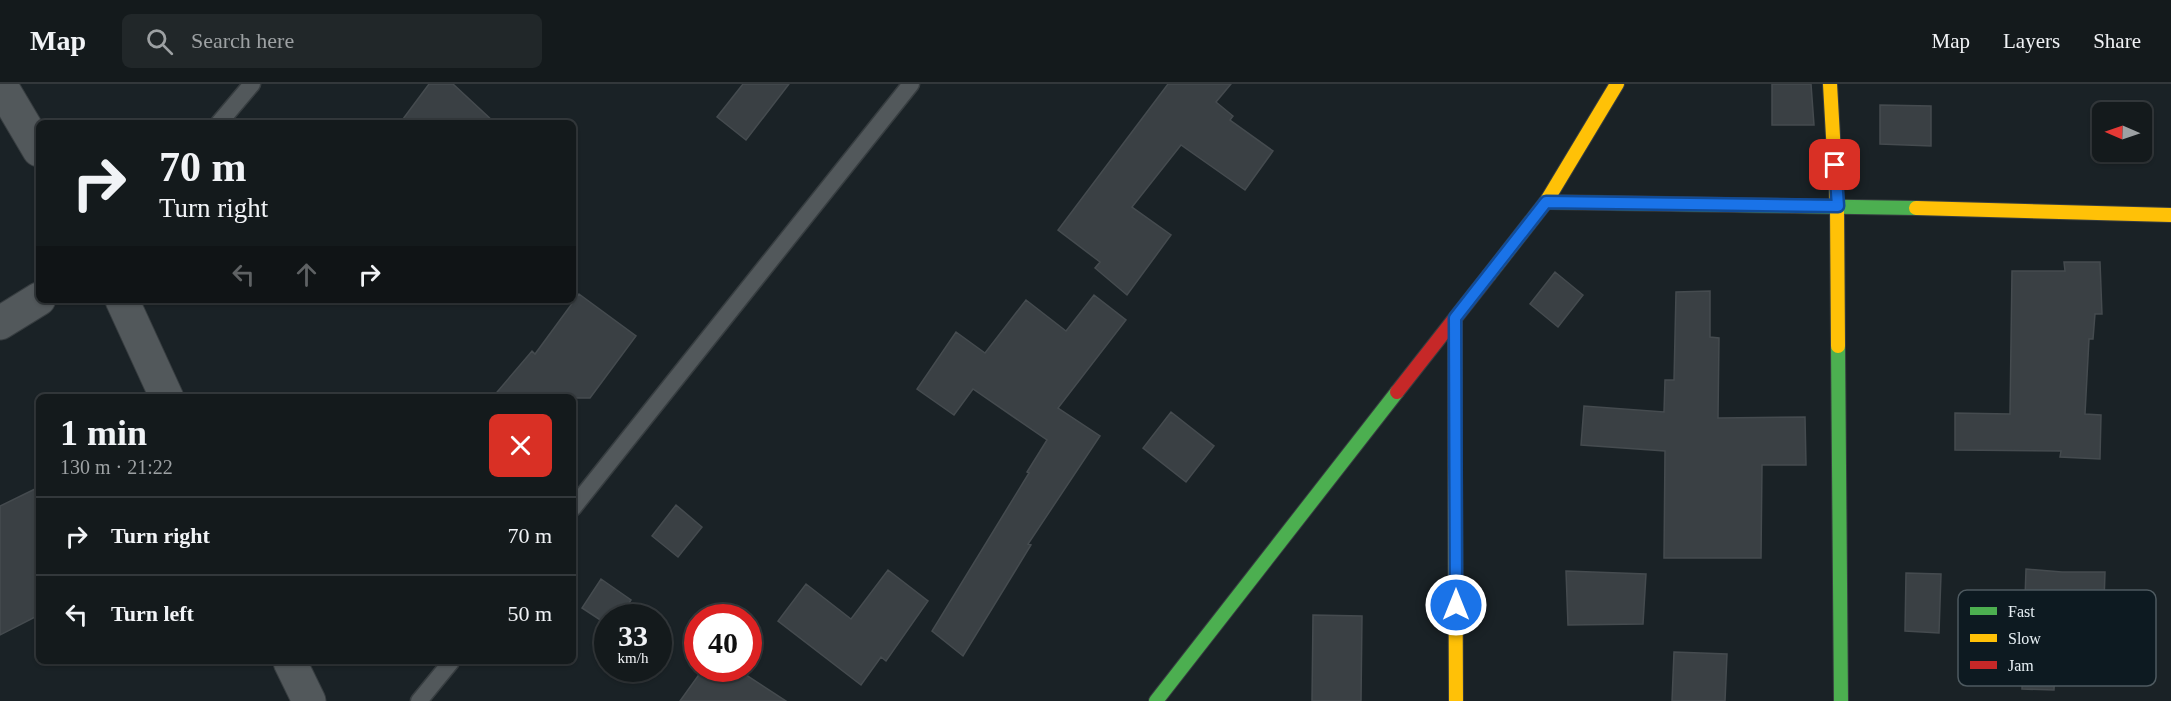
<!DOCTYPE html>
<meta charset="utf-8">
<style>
:root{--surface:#141a1c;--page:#212729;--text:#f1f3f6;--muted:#9da1a3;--line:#33383b}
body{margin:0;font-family:Georgia,serif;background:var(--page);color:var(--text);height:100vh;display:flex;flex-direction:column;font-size:22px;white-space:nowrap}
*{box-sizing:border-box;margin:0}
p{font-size:20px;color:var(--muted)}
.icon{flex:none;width:33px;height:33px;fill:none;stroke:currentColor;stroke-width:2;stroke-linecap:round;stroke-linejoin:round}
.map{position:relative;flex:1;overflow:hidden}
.sheet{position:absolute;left:36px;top:310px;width:540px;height:270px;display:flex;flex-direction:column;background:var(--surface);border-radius:9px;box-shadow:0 2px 4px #0004,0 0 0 2px var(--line)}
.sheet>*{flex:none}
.top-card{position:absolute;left:36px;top:36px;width:540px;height:183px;border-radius:9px;box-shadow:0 2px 4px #0004,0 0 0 2px var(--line);background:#141a1c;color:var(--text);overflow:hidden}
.needle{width:39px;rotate:272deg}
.buttons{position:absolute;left:2092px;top:18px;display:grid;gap:12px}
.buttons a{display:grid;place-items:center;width:60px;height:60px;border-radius:9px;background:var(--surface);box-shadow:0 2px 4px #0004,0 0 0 2px var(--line);font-size:30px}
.speed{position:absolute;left:594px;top:520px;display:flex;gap:12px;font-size:30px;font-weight:700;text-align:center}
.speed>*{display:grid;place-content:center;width:78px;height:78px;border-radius:50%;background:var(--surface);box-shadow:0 2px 4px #0004,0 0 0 2px var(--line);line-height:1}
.speed small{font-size:15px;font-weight:400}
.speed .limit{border:9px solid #d22;background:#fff;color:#111}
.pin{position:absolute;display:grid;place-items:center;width:51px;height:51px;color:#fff;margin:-26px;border-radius:12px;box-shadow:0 3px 9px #0006}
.me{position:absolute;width:66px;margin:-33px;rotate:0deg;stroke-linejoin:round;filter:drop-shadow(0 0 4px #0008)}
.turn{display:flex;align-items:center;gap:21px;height:126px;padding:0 24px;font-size:27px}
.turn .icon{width:78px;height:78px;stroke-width:2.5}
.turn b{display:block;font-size:42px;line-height:51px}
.lanes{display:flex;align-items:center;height:57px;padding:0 24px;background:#0003;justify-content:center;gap:30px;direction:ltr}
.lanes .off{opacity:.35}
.round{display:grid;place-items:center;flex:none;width:63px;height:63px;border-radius:9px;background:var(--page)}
.headline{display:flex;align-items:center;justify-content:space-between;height:102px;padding:0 24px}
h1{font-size:36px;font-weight:700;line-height:45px}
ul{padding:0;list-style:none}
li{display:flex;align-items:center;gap:18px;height:78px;padding:0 24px;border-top:2px solid var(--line)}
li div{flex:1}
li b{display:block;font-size:22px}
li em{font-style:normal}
header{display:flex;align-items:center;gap:36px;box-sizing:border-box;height:84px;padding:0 30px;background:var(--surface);border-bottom:2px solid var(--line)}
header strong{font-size:28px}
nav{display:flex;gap:33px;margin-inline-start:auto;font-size:21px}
.search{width:420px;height:54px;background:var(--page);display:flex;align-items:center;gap:15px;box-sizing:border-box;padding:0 21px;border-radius:9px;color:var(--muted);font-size:22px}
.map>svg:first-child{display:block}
.building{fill:#3a4044;stroke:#454b4f;stroke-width:1.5}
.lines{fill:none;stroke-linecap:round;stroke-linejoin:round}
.lane-casing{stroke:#373d40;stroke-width:19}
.street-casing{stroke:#373d40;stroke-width:35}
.fast-casing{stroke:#373d40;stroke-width:16}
.slow-casing{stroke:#373d40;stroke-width:16}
.jam-casing{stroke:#373d40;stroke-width:16}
.lane{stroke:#52585b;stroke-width:16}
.street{stroke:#52585b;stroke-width:33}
.fast{stroke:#4caf50;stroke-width:14}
.slow{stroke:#ffc107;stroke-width:14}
.jam{stroke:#c62828;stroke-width:14}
.route-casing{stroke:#114b97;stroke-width:15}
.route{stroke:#1a73e8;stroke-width:10}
.key{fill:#0d1a21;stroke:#4e5a60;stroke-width:1.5}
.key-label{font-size:16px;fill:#e6eff4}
</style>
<header>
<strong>Map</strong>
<div class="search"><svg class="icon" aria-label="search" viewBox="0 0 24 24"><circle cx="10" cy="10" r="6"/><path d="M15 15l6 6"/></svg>Search here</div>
<nav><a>Map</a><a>Layers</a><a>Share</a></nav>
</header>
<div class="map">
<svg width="2171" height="617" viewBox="0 0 2171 617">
<rect width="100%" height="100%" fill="#1a2226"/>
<path class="building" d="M429,0h24l42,39h-95z
M743,0h46l-43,56 -29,-23z
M1168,0h63l-15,18 17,14 -3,4 43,31 -28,39 -64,-45 -49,62 39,28 -44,60 -32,-27 5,-6 -42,-32z
M1772,0h39l3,41h-42z
M1880,21l51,1v40l-51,-2z
M2064,178h36l2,52h-7l-2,25h-4l-4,75 16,1 -1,44 -40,-2 1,-6 -106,-1v-37l55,1 2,-143h53z
M1555,188l28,23 -25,32 -28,-23z
M1710,207v46l9,1 -1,80 87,-1 1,48h-44l-1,93h-97l1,-107 -84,-6 3,-39 80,6 1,-32h9l2,-88z
M579,210l57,42 -46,62h-98l40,-47 3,3z
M1094,211l32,25 -68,88 42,28 -72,108 3,1 -68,111 -31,-25 97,-158 -2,-1 20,-32 -74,-51 -19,26 -37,-26 39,-57 29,21 41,-53 40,31z
M1171,328l43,34 -28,36 -43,-34z
M39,403v128l-39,20v-129z
M676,421l26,22 -24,30 -26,-21z
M2026,485l36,3h43l-1,31h-47l-3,87 -32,-1z
M888,486l40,31 -42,60 -5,-4 -20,28 -83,-64 28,-37 45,35z
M1566,487l80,3 -3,50 -75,1z
M1906,489l35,1 -2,59 -34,-2z
M601,495l30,21 -11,18h-12v7l-26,-17z
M1313,531l49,1 -1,85h-49z
M1674,568l53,2 -2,47h-53z
M703,585h34l49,32h-106z"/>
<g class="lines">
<defs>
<path id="lane" d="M219,39l33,-39
M573,424l338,-424
M419,617l32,-39"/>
<path id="street" d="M0,0l39,66
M122,216l45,98
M0,239l39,-24
M290,578l19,39"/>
<path id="fast" d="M1546,118l370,6
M1838,262l3,355
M1156,617l241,-309"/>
<path id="slow" d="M1830,0l7,122 1,140
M1916,124l255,7
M1489,191l57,-73 71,-118
M1455,383l1,234"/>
<path id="jam" d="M1455,235v148
M1397,308l92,-117"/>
</defs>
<use href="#lane" class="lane-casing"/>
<use href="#street" class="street-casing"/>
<use href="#fast" class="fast-casing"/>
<use href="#slow" class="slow-casing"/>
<use href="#jam" class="jam-casing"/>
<use href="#lane" class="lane"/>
<use href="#street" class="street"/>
<use href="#fast" class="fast"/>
<use href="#slow" class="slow"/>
<use href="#jam" class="jam"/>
</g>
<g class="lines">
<defs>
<path id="route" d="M1456,521l-1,-287 91,-116 292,4 -3,-41"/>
</defs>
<use href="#route" class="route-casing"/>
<use href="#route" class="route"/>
</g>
<rect x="1958" y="506" width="198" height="96" rx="9" class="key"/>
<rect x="1970" y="523" width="27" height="8" fill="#4caf50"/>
<rect x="1970" y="550" width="27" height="8" fill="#ffc107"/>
<rect x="1970" y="577" width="27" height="8" fill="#c62828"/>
<g class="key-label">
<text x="2008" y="533">Fast</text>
<text x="2008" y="560">Slow</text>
<text x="2008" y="587">Jam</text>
</g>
</svg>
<div class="buttons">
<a><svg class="needle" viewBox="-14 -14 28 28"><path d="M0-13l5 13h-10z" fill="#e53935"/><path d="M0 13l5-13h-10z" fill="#9da1a3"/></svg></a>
</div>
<div class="speed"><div>33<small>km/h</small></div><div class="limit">40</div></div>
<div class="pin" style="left:1835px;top:81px;background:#d93025"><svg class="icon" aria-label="arrive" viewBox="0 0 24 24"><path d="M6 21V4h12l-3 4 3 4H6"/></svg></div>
<svg class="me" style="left:1456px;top:521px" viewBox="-20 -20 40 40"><circle r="17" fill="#1a73e8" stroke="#fff" stroke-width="3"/><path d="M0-11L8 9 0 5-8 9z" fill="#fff"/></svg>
<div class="top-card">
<div class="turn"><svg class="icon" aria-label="right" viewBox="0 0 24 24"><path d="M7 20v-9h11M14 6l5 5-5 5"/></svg><div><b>70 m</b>Turn right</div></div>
<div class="lanes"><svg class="icon off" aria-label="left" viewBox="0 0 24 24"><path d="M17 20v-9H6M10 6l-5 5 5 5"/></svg><svg class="icon off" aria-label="ahead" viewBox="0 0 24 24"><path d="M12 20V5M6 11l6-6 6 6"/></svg><svg class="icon" aria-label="right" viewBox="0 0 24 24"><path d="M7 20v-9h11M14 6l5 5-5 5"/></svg></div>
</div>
<section class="sheet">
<div class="headline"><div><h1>1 min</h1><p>130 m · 21:22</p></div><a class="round" style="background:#d93025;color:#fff"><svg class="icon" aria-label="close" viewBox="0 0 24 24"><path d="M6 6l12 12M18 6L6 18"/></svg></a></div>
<ul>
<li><svg class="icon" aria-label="right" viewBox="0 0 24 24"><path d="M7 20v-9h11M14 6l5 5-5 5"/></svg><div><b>Turn right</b></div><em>70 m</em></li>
<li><svg class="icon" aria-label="left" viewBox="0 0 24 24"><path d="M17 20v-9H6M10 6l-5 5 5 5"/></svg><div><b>Turn left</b></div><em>50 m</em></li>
</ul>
</section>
</div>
